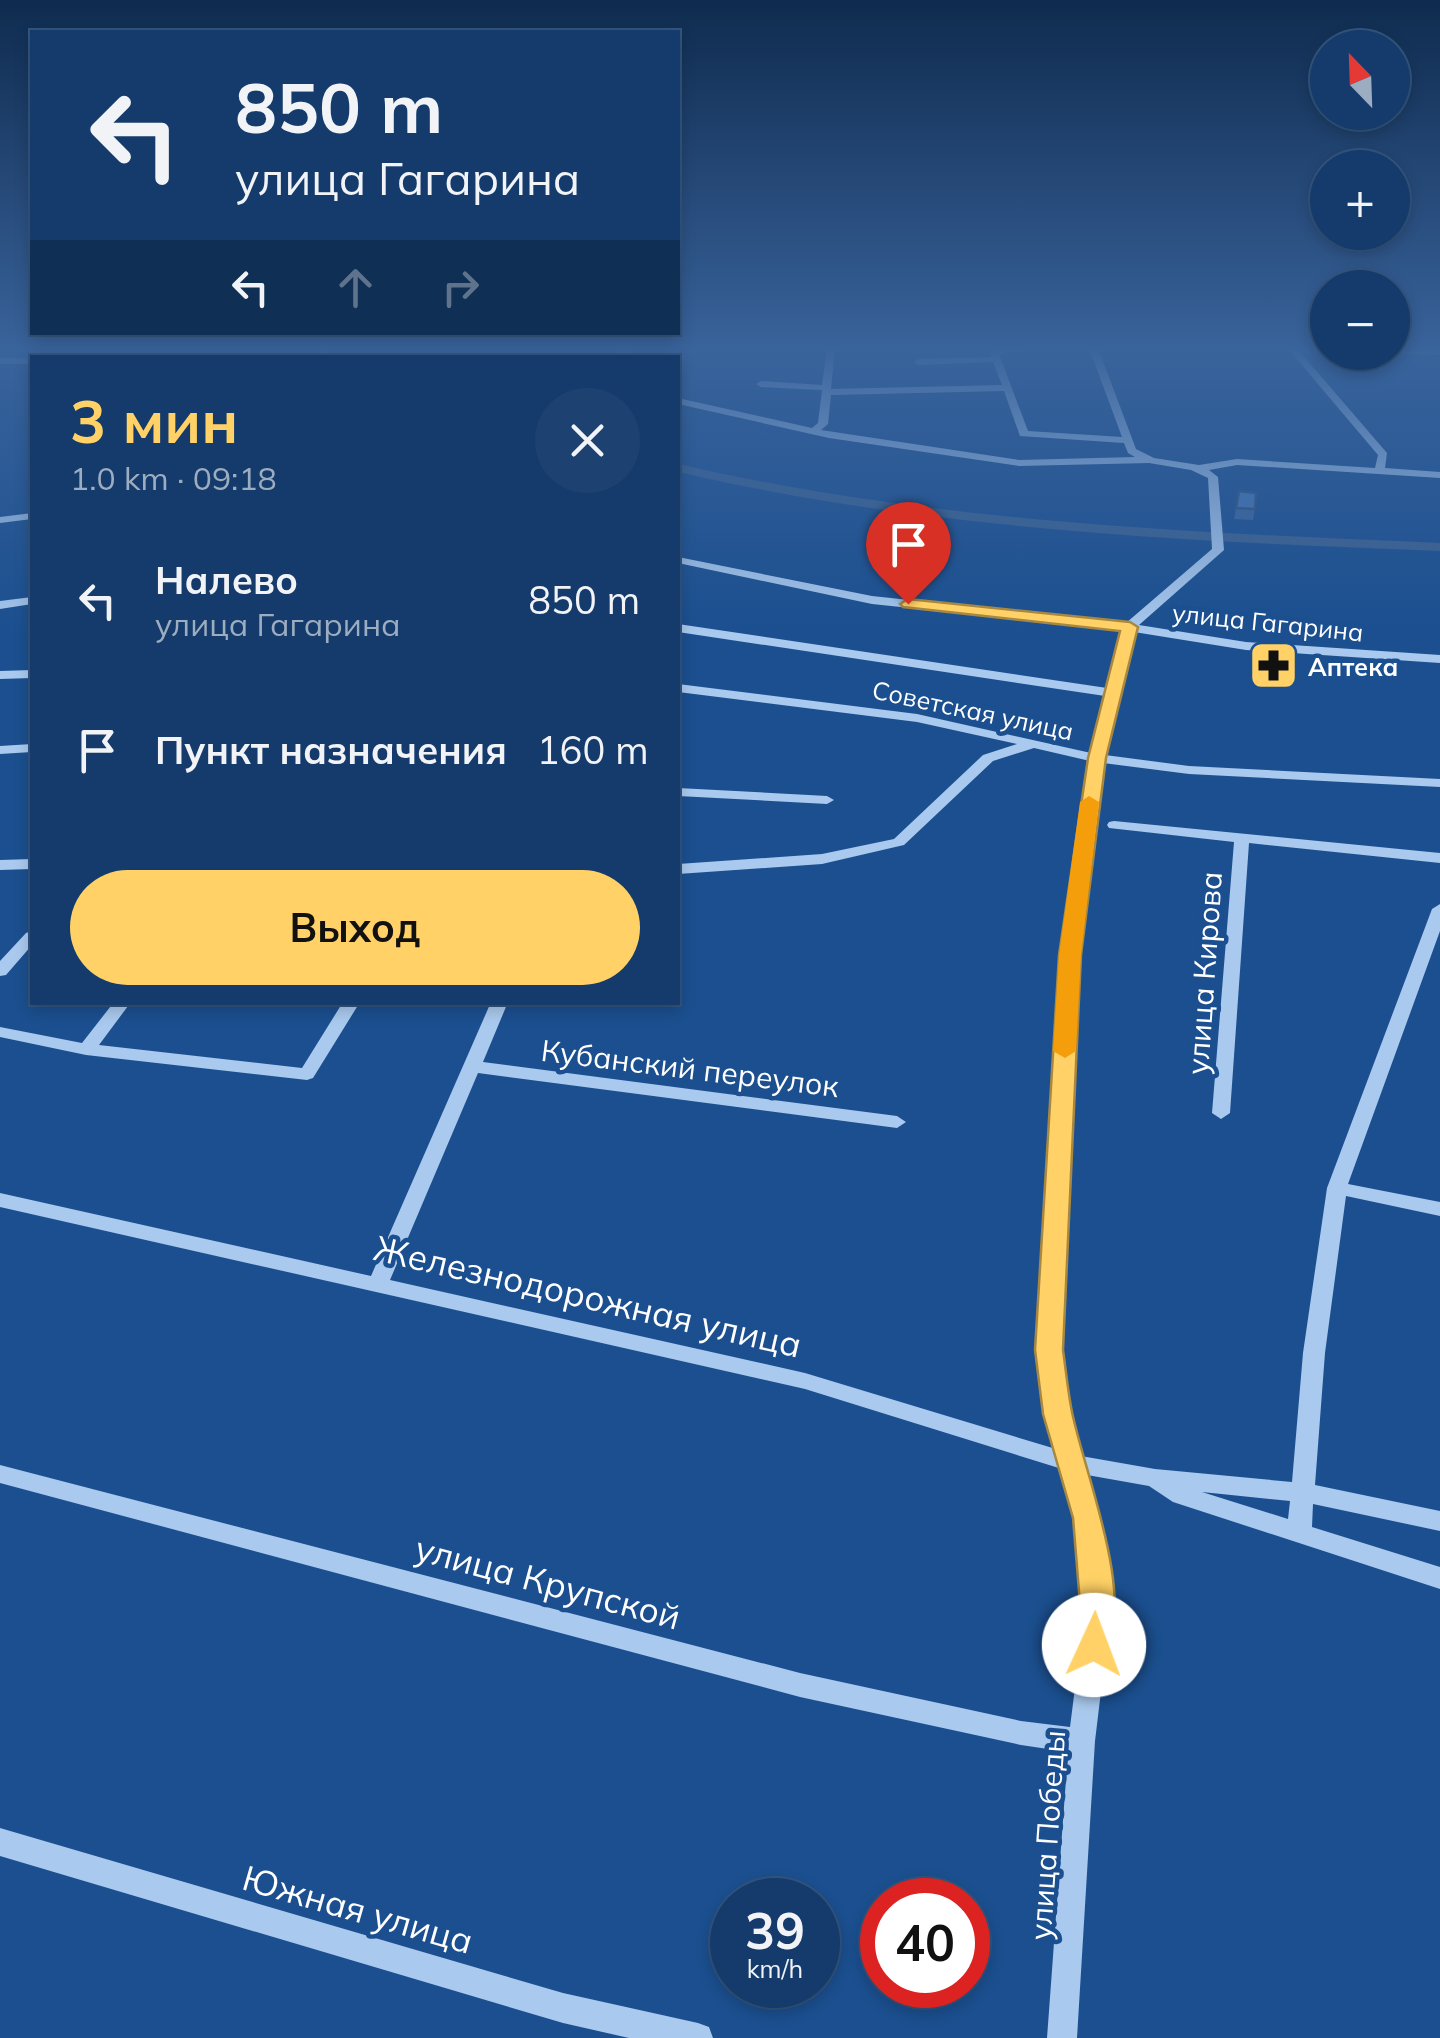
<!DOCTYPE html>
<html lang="ru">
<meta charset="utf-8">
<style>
:root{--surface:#143b6b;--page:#1d4271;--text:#f1f3f6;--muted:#9dadc1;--line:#33557e;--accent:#ffd166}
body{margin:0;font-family:Mulish,sans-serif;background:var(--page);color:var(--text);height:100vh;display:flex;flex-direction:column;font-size:38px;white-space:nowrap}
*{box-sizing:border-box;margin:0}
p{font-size:32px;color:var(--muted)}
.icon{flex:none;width:55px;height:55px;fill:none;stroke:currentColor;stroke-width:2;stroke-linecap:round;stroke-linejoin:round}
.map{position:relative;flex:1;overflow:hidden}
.panel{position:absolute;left:30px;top:355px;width:650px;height:650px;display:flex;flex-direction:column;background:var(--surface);border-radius:0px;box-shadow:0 5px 15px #0003,0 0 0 2px var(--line)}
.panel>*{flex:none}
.top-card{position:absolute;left:30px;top:30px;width:650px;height:305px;border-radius:0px;box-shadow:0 5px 15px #0003,0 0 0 2px var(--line);background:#143b6b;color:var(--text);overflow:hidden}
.needle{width:65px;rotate:337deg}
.buttons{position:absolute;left:1310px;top:30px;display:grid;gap:20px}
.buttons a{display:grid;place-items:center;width:100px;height:100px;border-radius:50%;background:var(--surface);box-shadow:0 5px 15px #0003,0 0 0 2px var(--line);font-size:50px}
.speed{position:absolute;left:710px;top:1878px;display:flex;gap:20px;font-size:50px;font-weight:700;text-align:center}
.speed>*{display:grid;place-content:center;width:130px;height:130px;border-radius:50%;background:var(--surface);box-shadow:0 5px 15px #0003,0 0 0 2px var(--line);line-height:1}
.speed small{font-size:25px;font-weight:400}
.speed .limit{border:15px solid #d22;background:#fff;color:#111}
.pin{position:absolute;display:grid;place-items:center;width:85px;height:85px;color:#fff;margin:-102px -42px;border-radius:50% 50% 50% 0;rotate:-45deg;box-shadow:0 0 10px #0007}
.pin .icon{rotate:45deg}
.me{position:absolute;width:110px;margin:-55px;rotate:2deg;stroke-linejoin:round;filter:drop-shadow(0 0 8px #0008)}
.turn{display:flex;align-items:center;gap:35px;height:210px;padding:0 40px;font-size:45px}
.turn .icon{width:130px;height:130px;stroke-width:2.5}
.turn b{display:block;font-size:70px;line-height:85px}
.lanes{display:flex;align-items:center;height:95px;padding:0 40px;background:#0003;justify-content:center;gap:50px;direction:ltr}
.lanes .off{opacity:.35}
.round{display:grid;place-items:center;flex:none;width:105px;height:105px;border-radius:52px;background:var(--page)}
.overview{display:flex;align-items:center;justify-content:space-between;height:170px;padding:0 40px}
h1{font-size:60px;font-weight:700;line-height:75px;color:var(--accent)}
.action{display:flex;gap:20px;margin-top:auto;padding:20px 40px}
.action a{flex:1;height:115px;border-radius:60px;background:var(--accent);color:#111;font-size:40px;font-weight:700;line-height:115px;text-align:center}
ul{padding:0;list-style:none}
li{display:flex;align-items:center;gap:30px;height:150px;padding:0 40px}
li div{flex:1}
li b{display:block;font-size:38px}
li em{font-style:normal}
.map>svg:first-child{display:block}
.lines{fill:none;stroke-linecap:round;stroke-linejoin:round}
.river{fill:#3c6290;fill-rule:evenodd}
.minor{fill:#a9c9ee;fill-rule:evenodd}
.wall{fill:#3a679d}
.building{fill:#4478b7;stroke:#305480;stroke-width:2.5}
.route{fill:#ffd166;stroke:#a68842;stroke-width:2.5}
.slow{fill:#f59e0b}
.labels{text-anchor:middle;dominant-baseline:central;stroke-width:9;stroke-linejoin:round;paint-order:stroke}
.far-street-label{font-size:25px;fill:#fff;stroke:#1b4f8f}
.far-poi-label{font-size:25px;font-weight:bold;fill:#fff;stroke:#1b4f8f;text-anchor:start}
.street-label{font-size:30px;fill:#fff;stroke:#1b4f8f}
.near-street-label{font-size:35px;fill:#fff;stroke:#1b4f8f}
</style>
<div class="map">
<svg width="1440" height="2038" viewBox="0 0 1440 2038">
<rect width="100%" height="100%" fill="#1b4f8f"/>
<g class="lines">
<path class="river" d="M678,464c253,58 504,68 762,79v8c-257,-10 -511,-21 -762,-79z"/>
<path class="minor" d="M320,348h9l-3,10h-9z
M622,348h9l-4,10h-9z
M827,348h8l-4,41 171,-4 -9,-23 -75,3 -4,-3 4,-3 73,-2 -1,-5 4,-3 41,-1 -36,6 29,77 94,6 -33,-89h9l38,101 18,9 45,7 38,-6 138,9 3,-13 -88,-104 -21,-3h59v5l-28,-1 87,101 -2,15 55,4v6l-203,-13 -28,5 9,7 6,73 -85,75 107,17 194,13v8l-194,-13 -112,-18 -29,123 84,11 251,13v8l-251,-13 -86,-11 -25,192 -18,395 8,64 13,42 74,13 137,13 11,-129 24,-165 105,-279 8,-5v27l-92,253 92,18v14l-94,-20 -21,157 -10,132 125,26v20l-127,-27 -1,23 128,40v22l-267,-87 -24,-16 -62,-11 13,43 10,99 -15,124 -18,297h-30l21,-286 -47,-7 -221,-48 -800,-214v-18l800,208 221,48 49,6 14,-110 -8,-99 -14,-49 -257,-80 -805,-182v-14l371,83 120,-274h17l-25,60 414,54 9,6 -9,6 -419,-55 -88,207 415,93 251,76 -10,-35 -8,-64 24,-395 28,-194 -56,-13 -41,13 -89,84 -82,19 -144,10v-10l144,-10 72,-15 89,-84 34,-11 -100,-22 -239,-30v-8l239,30 174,39 14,-57 -427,-64v-8l429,64 15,-58 -250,-26 -194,-41v-6l194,39 254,27 86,-74 -4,-71 -17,-8 -42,-7 -130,3 -190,-28 -151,-34v-6l134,30 6,-5 4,-33 -61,-3 -5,-3 5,-3 61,4zM1004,391l16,45 104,7 4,10 7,4 -116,3 -198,-30 7,-6 3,-29zM1202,1492l88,9 -2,18z
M1392,348l48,1v6l-51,-2 3,-1z
M292,355l13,3h-17z
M0,358h32v6h-32z
M32,513v6l-32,4v-6z
M32,597v7l-32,5v-8z
M32,670v8l-32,1v-8z
M32,744v8l-32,2v-8z
M678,788l149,8 7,4 -7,4 -149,-8z
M1114,821l326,32v10l-191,-20 -19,270 -9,6 -9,-6 22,-271 -125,-14 -2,-3 2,-3z
M32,859v10l-32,1v-10z
M32,931v14l-26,30 -6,1v-15l26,-28z
M114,1002h17l-32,43 203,23 41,-66h17l-47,76 -6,2 -221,-25 -86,-18v-10l82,16z
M0,1828l563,165 135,30 11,4 4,11h-84l-66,-15 -563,-167z"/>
</g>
<path class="wall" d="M1239,491l16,18 -2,11 -19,-1z"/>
<path class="building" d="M1239,491l17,2 -1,16 -19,-1z"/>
<linearGradient id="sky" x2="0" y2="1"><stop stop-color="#0f2b4f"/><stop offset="0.55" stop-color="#39639b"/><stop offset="1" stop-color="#39639b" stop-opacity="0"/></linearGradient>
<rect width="1440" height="634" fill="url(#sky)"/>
<path class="route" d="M908,599l222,23 8,5 -32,131 -25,197 -18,395c3,21 5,42 9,62 13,63 63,181 34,243l-12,5 -12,-5 -5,-10 4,-29 -8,-98 -30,-104 -8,-64 24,-395 29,-197 32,-127 -217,-24 -3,-3z"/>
<path class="slow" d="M1089,796l10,6 -18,153 -5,96 -11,7 -12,-7 6,-96 21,-153z"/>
<defs>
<symbol id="pharmacy-square" viewBox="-11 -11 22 22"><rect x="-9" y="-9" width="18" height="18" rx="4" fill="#ffd166" stroke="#1b4f8f"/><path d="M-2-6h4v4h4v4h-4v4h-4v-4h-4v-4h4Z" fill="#111"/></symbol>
</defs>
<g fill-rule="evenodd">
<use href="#pharmacy-square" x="1246" y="638" width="55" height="55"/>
</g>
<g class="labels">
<g class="far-street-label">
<text transform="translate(1268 622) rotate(6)">улица Гагарина</text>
<text transform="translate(973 710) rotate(12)">Советская улица</text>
</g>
<g class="far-poi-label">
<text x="1308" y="666">Аптека</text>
</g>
<g class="street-label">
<text transform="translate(1204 973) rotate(-86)">улица Кирова</text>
<text transform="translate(690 1068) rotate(7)">Кубанский переулок</text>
<text transform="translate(1047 1835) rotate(-86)">улица Победы</text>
</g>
<g class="near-street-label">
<text transform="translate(588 1296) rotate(13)">Железнодорожная улица</text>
<text transform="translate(548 1582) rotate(15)">улица Крупской</text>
<text transform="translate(358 1909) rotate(16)">Южная улица</text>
</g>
</g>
</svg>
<div class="buttons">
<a><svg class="needle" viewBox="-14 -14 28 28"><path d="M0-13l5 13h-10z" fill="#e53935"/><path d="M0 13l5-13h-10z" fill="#9dadc1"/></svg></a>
<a>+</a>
<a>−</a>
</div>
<div class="speed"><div>39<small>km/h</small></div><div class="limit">40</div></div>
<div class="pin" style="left:908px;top:604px;background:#d93025"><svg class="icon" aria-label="arrive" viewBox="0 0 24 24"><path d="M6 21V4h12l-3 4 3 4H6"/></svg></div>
<svg class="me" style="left:1094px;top:1645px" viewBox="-20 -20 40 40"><circle r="19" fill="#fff"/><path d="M0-13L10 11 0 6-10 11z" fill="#ffd166"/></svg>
<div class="top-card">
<div class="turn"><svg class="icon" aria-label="left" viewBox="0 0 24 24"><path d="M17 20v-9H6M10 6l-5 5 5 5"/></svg><div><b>850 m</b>улица Гагарина</div></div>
<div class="lanes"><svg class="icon" aria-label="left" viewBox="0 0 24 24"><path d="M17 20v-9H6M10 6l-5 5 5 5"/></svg><svg class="icon off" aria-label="ahead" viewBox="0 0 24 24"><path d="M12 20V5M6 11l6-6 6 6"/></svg><svg class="icon off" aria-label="right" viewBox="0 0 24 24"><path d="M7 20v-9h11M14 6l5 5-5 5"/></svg></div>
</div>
<section class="panel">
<div class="overview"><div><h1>3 мин</h1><p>1.0 km · 09:18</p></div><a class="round"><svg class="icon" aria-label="close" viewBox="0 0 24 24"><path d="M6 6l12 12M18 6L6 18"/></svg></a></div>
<ul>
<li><svg class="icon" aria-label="left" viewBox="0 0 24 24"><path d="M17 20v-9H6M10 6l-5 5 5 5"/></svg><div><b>Налево</b><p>улица Гагарина</p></div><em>850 m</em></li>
<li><svg class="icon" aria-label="arrive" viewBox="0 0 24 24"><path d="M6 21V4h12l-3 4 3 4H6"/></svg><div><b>Пункт назначения</b></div><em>160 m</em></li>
</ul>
<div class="action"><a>Выход</a></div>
</section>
</div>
